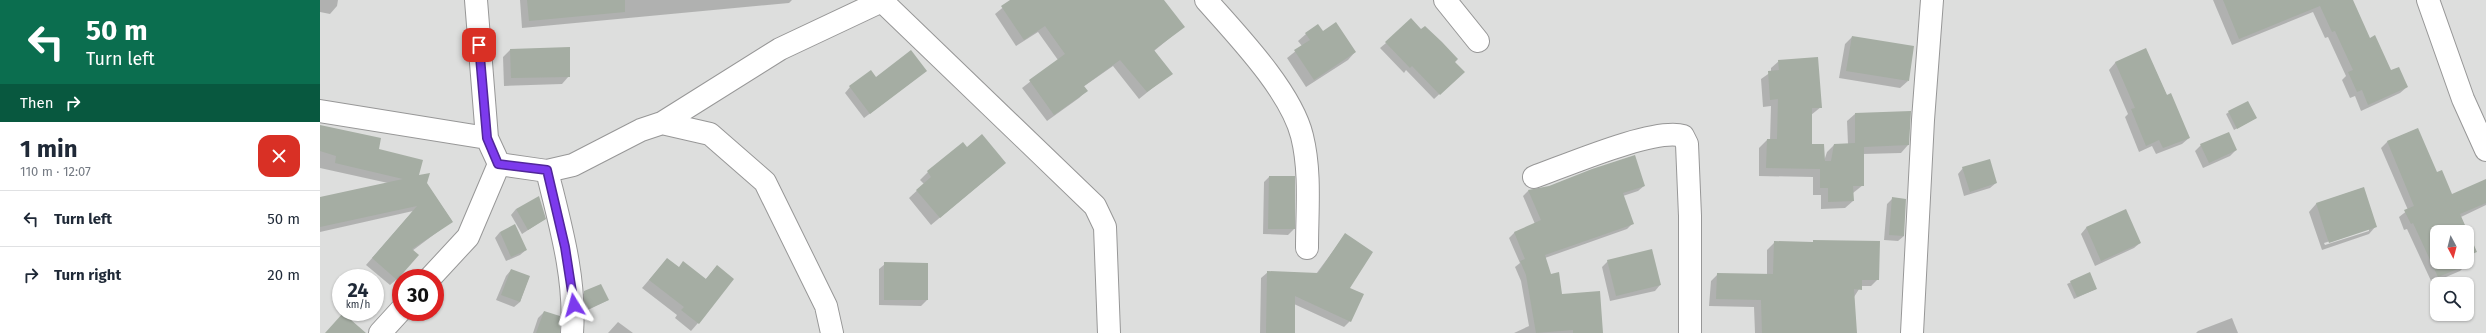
<!DOCTYPE html>
<meta charset="utf-8">
<style>
:root{--surface:#fff;--page:#f2f2f3;--text:#1f2937;--muted:#747a83;--line:#e0e1e3}
body{margin:0;font-family:"Fira Sans",sans-serif;background:var(--page);color:var(--text);height:100vh;display:flex;flex-direction:column;font-size:15px;white-space:nowrap}
*{box-sizing:border-box;margin:0}
p{font-size:13px;color:var(--muted)}
.icon{flex:none;width:22px;height:22px;fill:none;stroke:currentColor;stroke-width:2;stroke-linecap:round;stroke-linejoin:round}
.map{position:relative;flex:1;overflow:hidden}
.details{display:flex;flex-direction:column;background:var(--surface);width:320px}
.details>*{flex:none}
.guide{background:#0b6e4f;color:#fff;overflow:hidden}
.needle{width:26px;rotate:173deg}
.controls{position:absolute;left:2110px;top:225px;display:grid;gap:8px}
.controls a{display:grid;place-items:center;width:44px;height:44px;border-radius:8px;background:var(--surface);box-shadow:0 1px 3px #0004;font-size:20px}
.speed{position:absolute;left:12px;top:269px;display:flex;gap:8px;font-size:20px;font-weight:700;text-align:center}
.speed>*{display:grid;place-content:center;width:52px;height:52px;border-radius:50%;background:var(--surface);box-shadow:0 1px 3px #0004;line-height:1}
.speed small{font-size:10px;font-weight:400}
.speed .limit{border:6px solid #d22;background:#fff;color:#111}
.pin{position:absolute;display:grid;place-items:center;width:34px;height:34px;color:#fff;margin:-17px;border-radius:8px;box-shadow:0 2px 6px #0006}
.me{position:absolute;width:44px;margin:-22px;rotate:352deg;stroke-linejoin:round;filter:drop-shadow(0 0 3px #0008)}
.turn{display:flex;align-items:center;gap:14px;height:84px;padding:0 20px;font-size:18px}
.turn .icon{width:52px;height:52px;stroke-width:2.5}
.turn b{display:block;font-size:28px;line-height:34px}
.then{display:flex;align-items:center;height:38px;padding:0 20px;background:#0003;gap:8px;font-size:15px}
.round{display:grid;place-items:center;flex:none;width:42px;height:42px;border-radius:12px;background:var(--page)}
.summary{display:flex;align-items:center;justify-content:space-between;height:68px;padding:0 20px}
h1{font-size:24px;font-weight:700;line-height:30px}
ul{padding:0;list-style:none}
li{display:flex;align-items:center;gap:12px;height:56px;padding:0 20px;border-top:1px solid var(--line)}
li div{flex:1}
li b{display:block;font-size:15px}
li em{font-style:normal}
main{display:flex;flex:1;min-height:0}
.map>svg:first-child{display:block}
.residential{fill:#dddedd;fill-rule:evenodd}
.shadow{fill:#0003;fill-rule:evenodd}
.building{fill:#a5ada3}
.lines{fill:none;stroke-linecap:round;stroke-linejoin:round}
.minor-casing{stroke:#979797;stroke-width:24}
.minor{stroke:#fff;stroke-width:22}
.route-casing{stroke:#51269a;stroke-width:10}
.route{stroke:#7c3aed;stroke-width:7}
</style>
<main>
<section class="details">
<div class="guide">
<div class="turn"><svg class="icon" aria-label="left" viewBox="0 0 24 24"><path d="M17 20v-9H6M10 6l-5 5 5 5"/></svg><div><b>50 m</b>Turn left</div></div>
<div class="then">Then<svg class="icon" aria-label="right" viewBox="0 0 24 24"><path d="M7 20v-9h11M14 6l5 5-5 5"/></svg></div>
</div>
<div class="summary"><div><h1>1 min</h1><p>110 m · 12:07</p></div><a class="round" style="background:#d93025;color:#fff"><svg class="icon" aria-label="close" viewBox="0 0 24 24"><path d="M6 6l12 12M18 6L6 18"/></svg></a></div>
<ul>
<li><svg class="icon" aria-label="left" viewBox="0 0 24 24"><path d="M17 20v-9H6M10 6l-5 5 5 5"/></svg><div><b>Turn left</b></div><em>50 m</em></li>
<li><svg class="icon" aria-label="right" viewBox="0 0 24 24"><path d="M7 20v-9h11M14 6l5 5-5 5"/></svg><div><b>Turn right</b></div><em>20 m</em></li>
</ul>
</section>
<div class="map">
<svg width="2166" height="333" viewBox="0 0 2166 333">
<rect width="100%" height="100%" fill="#e7efe8"/>
<path class="residential" d="M0,0h2166v333h-2166zM2117,232h30v30h-30zM21,278h34v34h-34zM81,278h34v34h-34zM2117,284h30v30h-30z"/>
<path class="shadow" d="M0,0h18l-1,6 -7,8 -10,-2z
M200,0h272l-3,3 -267,25z
M692,0h151l20,27 -29,24 17,22 -32,26 -26,-33 -30,21 3,4 -7,7 -32,23 -25,-33 36,-28 -20,-28 -22,14 -21,-32z
M1893,0h139l17,39 21,33 17,15 -7,6 -39,18 -6,-15 -5,2 -8,-18 4,-4 -18,-39 -3,1 -12,-26 -81,33z
M1002,32l33,20 -7,8 -42,27 -19,-29 15,-12 -4,-5 8,-7z
M1532,37l56,44 -8,7 -61,-10 6,-34z
M1066,43l68,19 9,10 -29,27 -28,-29 -2,3 -24,-25z
M190,50l59,26 -7,8 -58,2 -1,-29z
M1826,50l21,46 22,42 -7,6 -26,10 -4,-8 -13,6 -14,-35 3,-3 -19,-44 6,-7z
M1459,61l42,46 -10,8 -1,30 14,16 3,-9 7,-7 14,-1 -1,-23 8,-7 55,-2 -2,33 -7,8 -38,1v31l-10,8v8l-8,7 -24,1v-14h-8v-18l-54,-1v-28l8,-8h3l1,-34 -8,1 -2,-28 10,-7v-4z
M606,71l-62,47 -19,-25 5,-6 25,-9z
M1909,112l27,6 -22,12 -8,-16z
M0,126l58,24 40,26 8,7 26,38 -40,30 -15,28 -7,6 -24,-20 47,-54 -93,21v-34l68,-15 -68,-15z
M2097,129l19,44 16,22 34,-13v23l-25,12 15,34 -9,8v-27h-30v30h27l2,3 -6,6 -28,12 -25,-54 -3,1 -5,-13 9,-7 -27,-62 6,-6z
M1881,145l35,5 -6,6 -27,12 -8,-17z
M1643,168l33,15 -6,5 -26,8 -6,-22z
M677,170l-66,55 -22,-27 15,-14 -4,-4 8,-8z
M949,177h25v52l-6,6 -25,-1 1,-52z
M1324,186l-6,5 -15,5 9,28 -5,5 -82,29 5,17 12,20 40,38h-88l15,-7 -8,-45 -6,-14 5,-4 -11,-25 5,-5 21,-9 -12,-28 5,-5 21,-4z
M2043,188l13,38 -7,8 -47,16 -13,-38 7,-8zM2049,229v2l-44,14 -1,-2z
M1572,199l12,37 -6,5 -14,-1 3,-36z
M196,209l29,10 -23,15 -11,-19z
M1805,211l15,32 -6,5 -39,18 -14,-32 5,-6z
M180,232l26,18 -6,5 -14,6 -11,-23z
M1025,235l5,86 -6,6 -50,-23v29h-34l1,-55 7,-6 48,2z
M1455,242l103,37 -7,7h-10l-7,11 2,36h-101l-1,-26 -45,-1 2,-25 7,-7 49,1v-25z
M347,259l11,9 27,12 12,-14 -19,57 -7,8 -16,-13 2,-3 -35,-27z
M1288,261l52,24 -5,6 -45,10 -8,-34z
M565,264h42v36l-6,6 -42,-1v-36z
M191,270l18,7 -9,25 -6,5 -18,-7 10,-24z
M1769,274l7,15 -22,10 -7,-15z
M2130,281l2,3h-11z
M2117,285v10l-3,-7z
M265,292l23,8 -22,11 -4,-8v-8z
M224,312l13,21h-24l5,-15z
M1912,318l6,15h-42l2,-2z
M298,322l15,11h-25z"/>
<path class="building" d="M207,0h98v12l-96,9z
M690,0h154l21,27 -31,23 19,24 -26,18 -27,-32 -36,26 4,5 -34,24 -25,-35 36,-26 -20,-28 -21,14 -23,-34z
M1903,0h130l17,38 5,-3 16,35 8,-3 9,20 -40,18 -6,-15 -5,2 -9,-20 5,-2 -18,-39 -3,1 -12,-26 -81,33z
M1091,18l10,11 4,-3 17,16 16,17 -3,3 10,10 -25,23 -28,-29 -2,2 -25,-26z
M1016,22l20,30 -42,28 -20,-30 16,-10 -5,-7 13,-9 5,7z
M1532,36l62,10 -5,35 -63,-10z
M250,47v30l-59,1 -1,-29z
M1826,48l21,47 4,-2 19,45 -27,10 -4,-8 -13,6 -15,-37 4,-1 -20,-46z
M591,50l16,21 -57,43 -21,-28 22,-16 5,7z
M1498,57l4,51h-10v36h12l1,17h6l3,-17 21,-1v-30l56,-2 -2,34 -45,2v39h-11l1,15 -26,1v-14h-8v-19l-54,-1 1,-29h10l1,-40 -8,1 -2,-29 11,-1 -1,-10z
M1928,101l9,17 -20,11 -9,-18z
M0,125l61,13 -2,11 44,11 -4,15 11,-2 -3,10 26,39 -41,27 7,6 -22,25 -25,-22 45,-52 -97,21v-30l83,-18 -68,-16 1,-7 -16,-5z
M2098,128l19,44 5,-2 10,24 34,-15v24l-26,11 17,38 -10,4v-24h-30v30h29l1,3 -29,12 -25,-54 -2,1 -7,-14 10,-4 -27,-65z
M1909,132l8,18 -28,13 -9,-19z
M662,134l24,29 -66,55 -24,-28 15,-13 -4,-6 36,-29 4,5z
M1315,155l10,31 -22,7 11,31 -89,31 6,19 8,-2 3,22 38,-3 3,42h-30v-3l-37,3 -10,-58 -6,-14 5,-2 -11,-27 27,-12 -13,-30 21,-4 43,-17z
M1670,159l7,24 -27,9 -8,-25z
M949,176h26v53h-27z
M2044,187l13,40 -48,16 -13,-40z
M219,196l7,23 -18,11 -12,-21z
M1572,197l14,2 -2,37 -15,-1z
M1806,209l15,34 -40,18 -15,-34z
M195,224l12,26 -16,7 -11,-25z
M1025,233l28,19 -23,36 14,6 -13,28 -56,-26v37h-29l1,-62 51,2z
M1493,240l67,1 -1,39h-17v10l-8,-1 3,44h-95l-1,-33 -45,-1 1,-26 56,1 1,-33 39,1z
M1332,249l9,36 -45,11 -9,-36z
M347,258l12,9 4,-6 23,18 11,-14 17,14 -35,45 -18,-14 3,-3 -35,-27z
M564,262l44,1v37h-44z
M191,269l19,7 -10,26 -19,-7z
M1770,272l7,17 -20,8 -7,-16z
M281,284l8,16 -20,9 -5,-9v-9z
M224,311l16,5v17h-24z
M23,313l23,20h-41z"/>
<g class="lines">
<defs>
<path id="minor" d="M886,0c31,35 85,91 96,136 9,36 5,75 5,112
M1125,0l33,41
M2108,0l35,99 23,51
M562,1l213,205 10,21 4,106
M0,111l167,27
M342,123l118,-74 104,-49
M179,164l48,7 26,-6 68,-35 21,-7 48,11 55,48 61,124 6,27
M227,171c13,53 29,107 25,162
M1214,177c31,-11 121,-50 149,-41l4,8 3,72v117
M110,278l38,-41 31,-73 -12,-26 -11,-138
M60,333l21,-23
M1592,333l11,-213 9,-120"/>
</defs>
<use href="#minor" class="minor-casing"/>
<use href="#minor" class="minor"/>
</g>
<g class="lines">
<defs>
<path id="route" d="M159,45l8,93 11,26 49,6 18,77 9,58"/>
</defs>
<use href="#route" class="route-casing"/>
<use href="#route" class="route"/>
</g>
</svg>
<div class="controls">
<a><svg class="needle" viewBox="-14 -14 28 28"><path d="M0-13l5 13h-10z" fill="#e53935"/><path d="M0 13l5-13h-10z" fill="#747a83"/></svg></a>
<a><svg class="icon" aria-label="search" viewBox="0 0 24 24"><circle cx="10" cy="10" r="6"/><path d="M15 15l6 6"/></svg></a>
</div>
<div class="speed"><div>24<small>km/h</small></div><div class="limit">30</div></div>
<div class="pin" style="left:159px;top:45px;background:#d93025"><svg class="icon" aria-label="arrive" viewBox="0 0 24 24"><path d="M6 21V4h12l-3 4 3 4H6"/></svg></div>
<svg class="me" style="left:254px;top:305px" viewBox="-20 -20 40 40"><path d="M0-17L14 15 0 8-14 15z" fill="#7c3aed" stroke="#fff" stroke-width="4"/></svg>
</div>
</main>
